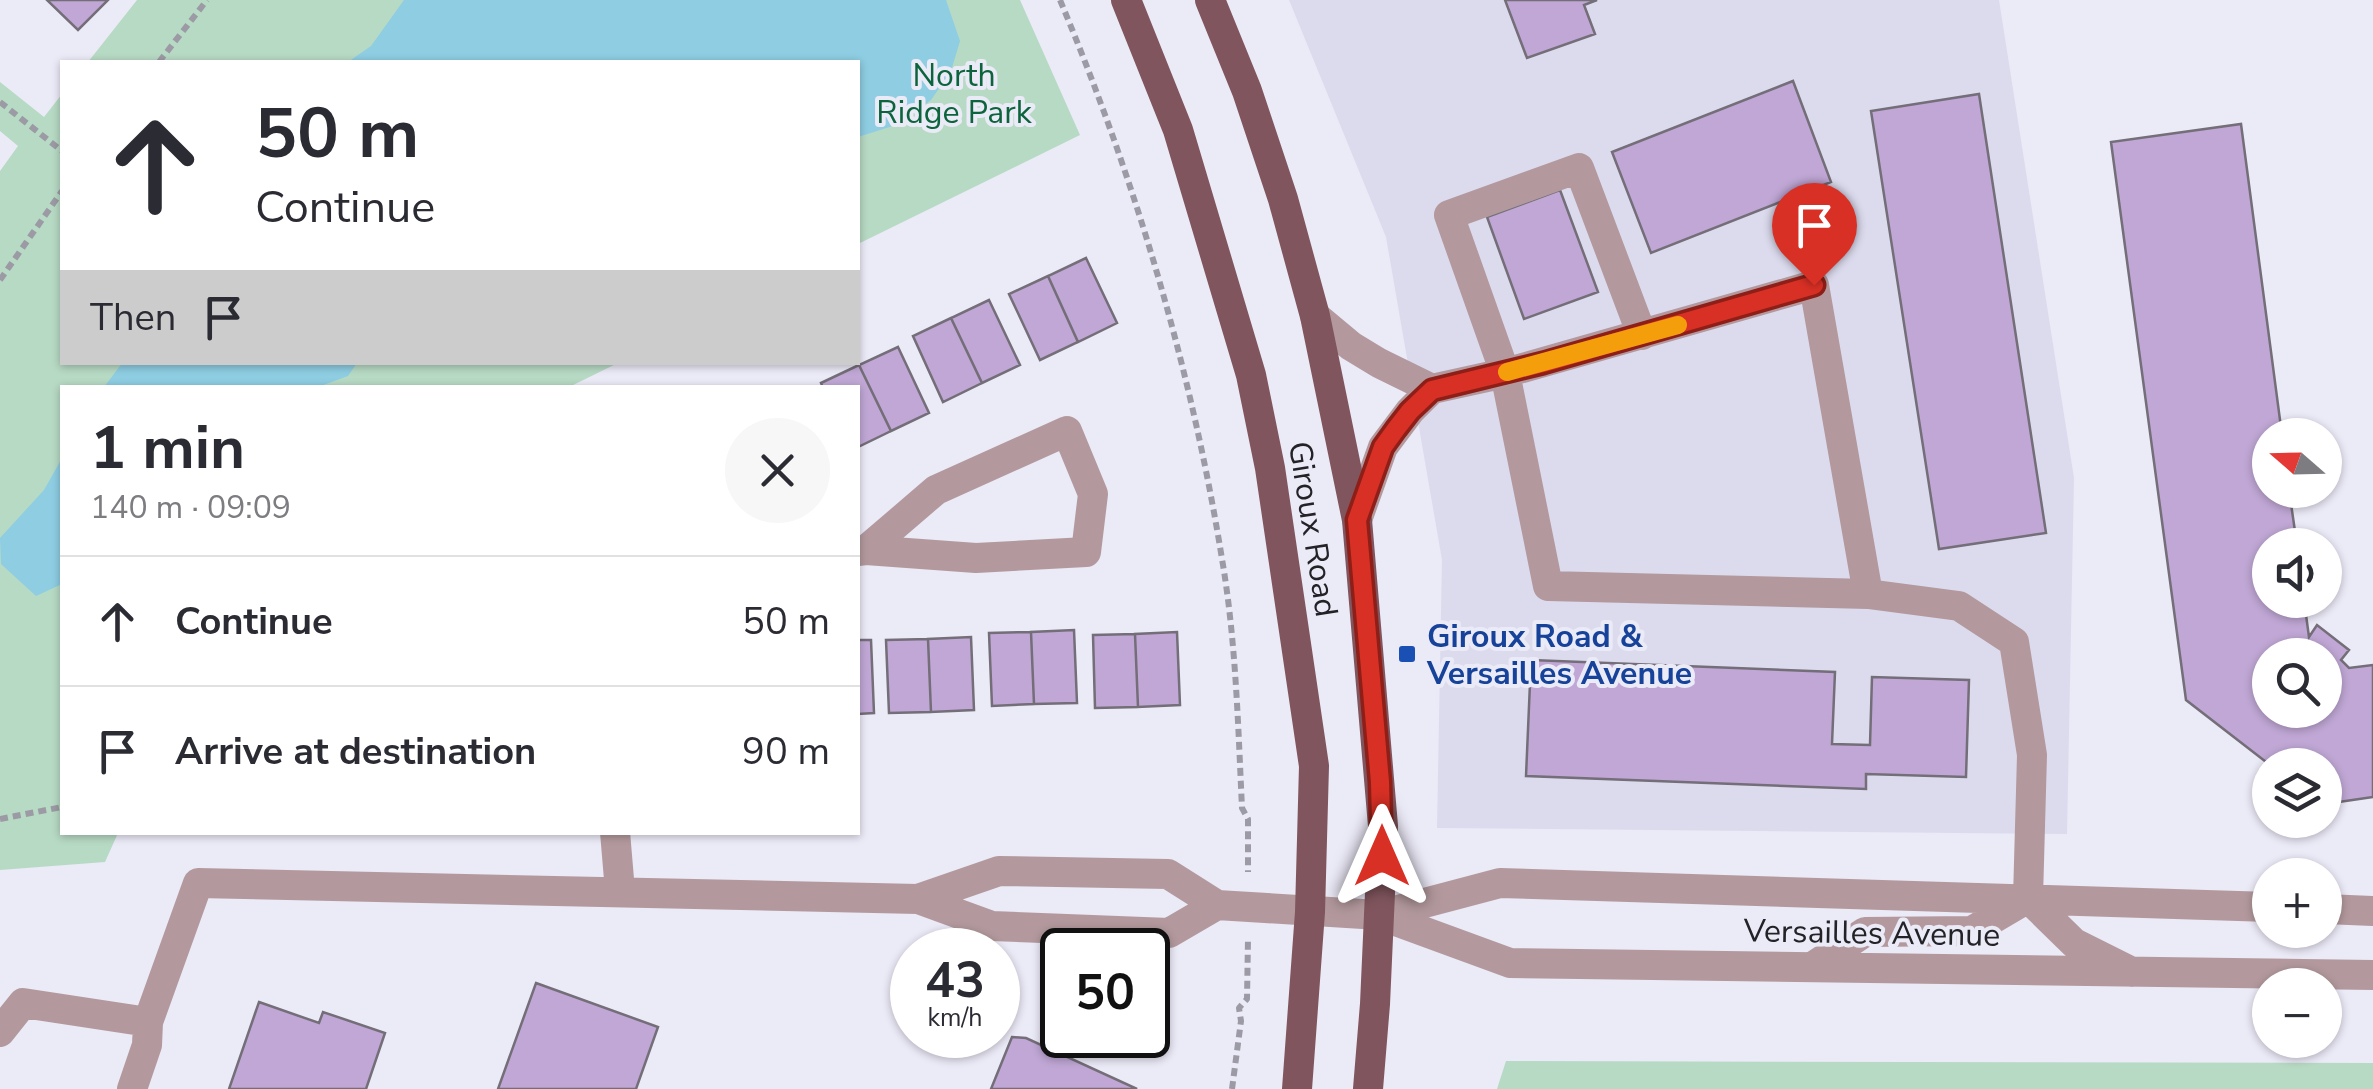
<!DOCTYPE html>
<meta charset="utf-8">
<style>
:root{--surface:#fff;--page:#f7f7f7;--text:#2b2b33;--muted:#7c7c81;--line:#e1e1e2}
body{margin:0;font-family:"Nunito Sans",sans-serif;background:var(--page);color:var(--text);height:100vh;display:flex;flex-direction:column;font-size:38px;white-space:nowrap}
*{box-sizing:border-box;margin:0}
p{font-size:32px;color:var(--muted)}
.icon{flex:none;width:55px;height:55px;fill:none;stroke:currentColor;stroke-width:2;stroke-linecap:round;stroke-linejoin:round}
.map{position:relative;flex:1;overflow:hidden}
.panel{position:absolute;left:60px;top:385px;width:800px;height:450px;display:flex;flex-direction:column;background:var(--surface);border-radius:0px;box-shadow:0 2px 8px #0004}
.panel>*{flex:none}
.banner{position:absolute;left:60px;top:60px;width:800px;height:305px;border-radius:0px;box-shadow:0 2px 8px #0004;background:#fff;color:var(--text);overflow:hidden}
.needle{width:65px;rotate:290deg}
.tools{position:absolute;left:2252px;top:418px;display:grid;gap:20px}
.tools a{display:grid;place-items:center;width:90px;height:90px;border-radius:50%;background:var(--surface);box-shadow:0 2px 8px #0004;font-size:50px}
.speed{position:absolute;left:890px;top:928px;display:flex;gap:20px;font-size:50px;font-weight:700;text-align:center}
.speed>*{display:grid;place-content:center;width:130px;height:130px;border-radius:50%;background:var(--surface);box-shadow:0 2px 8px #0004;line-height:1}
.speed small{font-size:25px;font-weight:400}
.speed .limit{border:5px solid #111;border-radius:15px;background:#fff;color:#111}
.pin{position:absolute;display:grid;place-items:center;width:85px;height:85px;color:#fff;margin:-102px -42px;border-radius:50% 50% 50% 0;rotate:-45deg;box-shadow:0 0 10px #0007}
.pin .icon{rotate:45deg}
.me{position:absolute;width:110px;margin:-55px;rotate:0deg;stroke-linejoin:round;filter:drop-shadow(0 0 8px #0008)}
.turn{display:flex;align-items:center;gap:35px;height:210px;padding:0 30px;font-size:45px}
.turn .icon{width:130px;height:130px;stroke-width:2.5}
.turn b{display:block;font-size:70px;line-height:85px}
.then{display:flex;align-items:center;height:95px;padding:0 30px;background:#0003;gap:20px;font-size:38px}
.round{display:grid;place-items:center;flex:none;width:105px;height:105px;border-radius:52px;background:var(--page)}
.headline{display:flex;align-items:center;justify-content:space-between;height:170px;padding:0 30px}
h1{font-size:60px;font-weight:700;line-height:75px}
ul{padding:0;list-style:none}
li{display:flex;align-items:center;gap:30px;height:130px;padding:0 30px;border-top:2px solid var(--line)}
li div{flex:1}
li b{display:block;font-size:38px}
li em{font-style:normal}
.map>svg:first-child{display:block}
.built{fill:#dcdbee}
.green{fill:#b7dac4}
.water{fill:#8ecde2}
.building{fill:#c0a7d5;stroke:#736e78;stroke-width:2.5;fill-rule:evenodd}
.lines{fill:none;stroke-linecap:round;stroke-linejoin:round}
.path{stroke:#9c9ba5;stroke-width:6;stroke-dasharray:8 5;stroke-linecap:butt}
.minor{stroke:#b3999d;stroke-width:30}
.major{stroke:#80555d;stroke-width:30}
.route-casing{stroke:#8d1f18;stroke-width:25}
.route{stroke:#d93025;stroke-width:18}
.slow{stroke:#f59e0b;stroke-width:18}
.transit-dot{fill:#1a4fb4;stroke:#ebeaf7;stroke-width:4}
.labels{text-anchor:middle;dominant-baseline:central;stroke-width:8;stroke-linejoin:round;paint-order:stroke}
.park-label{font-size:32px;fill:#0c643d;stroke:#ebeaf7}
.street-label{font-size:32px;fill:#232227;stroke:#ebeaf7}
.transit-label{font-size:32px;font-weight:bold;fill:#164399;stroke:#ebeaf7;text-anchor:start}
</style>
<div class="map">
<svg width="2373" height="1089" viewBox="0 0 2373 1089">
<rect width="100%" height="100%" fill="#ebeaf7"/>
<path class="built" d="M1289,0h710l75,478 -7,356 -630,-6 5,-268 -56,-323z"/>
<path class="green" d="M137,0h883l60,135 -222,109v-182h-770z
M0,82l44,35 18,-23v268l556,1 -51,25h-505v444l56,1 -13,29 -105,8v-699l18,-25 -18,-15z
M1506,1061l867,2v26h-876z"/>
<path class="water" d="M404,0h542l14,41 -9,30 -20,29 -32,24 -41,13v-75h-510l23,-16z
M123,362h234v1l-9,13 -30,11h-214z
M62,458v126l-26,12 -35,-32 -1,-26 44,-48z"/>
<path class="building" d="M47,0h61l-30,30z
M1505,0h92l-13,5 11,29 -68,24z
M1793,81l38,101 -180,71 -39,-101z
M1979,94l67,439 -107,16 -68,-438z
M2241,124l41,311h-12v55h19l8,55h-27v55h34l5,37 8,-12 32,25 -8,10 8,8 24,-3v132l-48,7v-39h-55l-84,-65 -75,-558zM2270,655h55v55h-55z
M1560,190l38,102 -74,27 -37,-102z
M1086,258l31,65 -39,19 -30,-66z
M1048,276l30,66 -38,18 -31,-66z
M989,300l31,65 -38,18 -31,-65z
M951,318l31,65 -39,19 -30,-66z
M898,347l31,66 -38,18 -32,-66z
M859,365l32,66 -33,16v-59h-35l-2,-5z
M1074,630l3,73 -43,1 -3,-72z
M1031,632l3,72 -42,2 -3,-73z
M1177,632l3,73 -42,2 -3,-73z
M1135,634l3,73 -43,1 -2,-73z
M971,637l3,73 -43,2 -3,-73z
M928,639l3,73 -42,1 -3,-73z
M858,640h13l3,73 -16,1z
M1531,660l304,12 -3,72 38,1 2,-68 97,3 -3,97 -100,-3v15l-340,-13z
M536,983l122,44 -22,62h-138z
M259,1002l60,21 4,-11 62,21 -19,56h-137z
M1012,1037l14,1 111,51h-146z"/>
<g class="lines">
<path class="path" d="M1060,0c75,179 131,367 162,559 14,82 16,166 20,249l6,11v53
M159,62l48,-62
M0,102l62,49
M0,280l62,-89
M0,819l62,-12
M1232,1089l9,-68 -2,-13 8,-9 1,-60"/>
<path class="minor" d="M1315,316l36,30 28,17 53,26
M1642,335l-63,-167 -130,47 56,158 43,213 320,8
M1357,520l26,-73 27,-36 22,-22 73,-16 309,-88 54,309 91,12 55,36 18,113 -4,143 46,45 58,29
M858,551l8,-1 110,8 110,-6 7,-58 -26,-63 -131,59 -70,60
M615,832l5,59
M918,899l81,-28 169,3 49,31 162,10 121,-32 770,24
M2325,909l48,2
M1379,915l131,48 863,12
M1812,967l53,-35 107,-1 56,-33
M0,1032l23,-29 125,19
M132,1089l15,-44 1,-23 50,-139 720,16 74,27 177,7 48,-28"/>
<path class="major" d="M1126,0l52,130 73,245 19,93 44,298 -4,146 -13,177
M1210,0l37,91 36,108 32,117 42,204 26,306 -8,178 -7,85"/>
</g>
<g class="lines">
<defs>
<path id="route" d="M1382,856l-2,-74 -23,-262 26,-73 13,-18 14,-18 22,-21 111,-27 271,-78"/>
</defs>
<use href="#route" class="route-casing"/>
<use href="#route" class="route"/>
<path class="slow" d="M1507,372l171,-47"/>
</g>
<rect class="transit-dot" x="1397" y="644" width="20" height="20" rx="5"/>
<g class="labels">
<g class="park-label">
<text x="954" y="75">North<tspan x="954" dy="37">Ridge Park</tspan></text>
</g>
<g class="street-label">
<text transform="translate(1313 529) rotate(81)">Giroux Road</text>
<text transform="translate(1872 933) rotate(1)">Versailles Avenue</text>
</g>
<g class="transit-label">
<text x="1427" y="636">Giroux Road &amp;<tspan x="1427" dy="37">Versailles Avenue</tspan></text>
</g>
</g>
</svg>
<div class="tools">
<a><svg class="needle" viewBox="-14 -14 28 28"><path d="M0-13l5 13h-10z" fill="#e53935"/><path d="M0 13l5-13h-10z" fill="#7c7c81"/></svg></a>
<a><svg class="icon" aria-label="sound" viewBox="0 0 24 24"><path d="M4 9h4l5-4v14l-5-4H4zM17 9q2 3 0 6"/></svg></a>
<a><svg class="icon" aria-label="search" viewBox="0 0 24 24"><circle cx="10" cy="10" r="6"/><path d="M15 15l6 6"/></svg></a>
<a><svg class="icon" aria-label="layers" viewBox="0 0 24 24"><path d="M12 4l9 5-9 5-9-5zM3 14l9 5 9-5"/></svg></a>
<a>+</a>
<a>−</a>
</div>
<div class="speed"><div>43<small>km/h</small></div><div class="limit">50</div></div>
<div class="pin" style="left:1814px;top:285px;background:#d93025"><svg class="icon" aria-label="arrive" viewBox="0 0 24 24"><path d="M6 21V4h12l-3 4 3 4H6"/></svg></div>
<svg class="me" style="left:1382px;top:856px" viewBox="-20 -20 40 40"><path d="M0-17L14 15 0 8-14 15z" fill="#d93025" stroke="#fff" stroke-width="4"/></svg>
<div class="banner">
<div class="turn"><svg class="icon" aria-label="ahead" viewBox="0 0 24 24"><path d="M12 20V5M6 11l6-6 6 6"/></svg><div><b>50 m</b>Continue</div></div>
<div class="then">Then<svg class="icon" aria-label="arrive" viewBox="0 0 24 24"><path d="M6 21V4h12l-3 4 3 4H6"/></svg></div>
</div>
<section class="panel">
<div class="headline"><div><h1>1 min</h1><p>140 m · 09:09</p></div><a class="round"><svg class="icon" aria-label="close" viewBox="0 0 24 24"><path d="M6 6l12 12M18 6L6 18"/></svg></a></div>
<ul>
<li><svg class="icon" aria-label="ahead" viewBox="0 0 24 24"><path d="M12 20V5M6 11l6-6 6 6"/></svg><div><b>Continue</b></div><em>50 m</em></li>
<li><svg class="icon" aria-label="arrive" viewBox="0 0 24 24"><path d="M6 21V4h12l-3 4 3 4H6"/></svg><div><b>Arrive at destination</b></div><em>90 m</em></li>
</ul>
</section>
</div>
